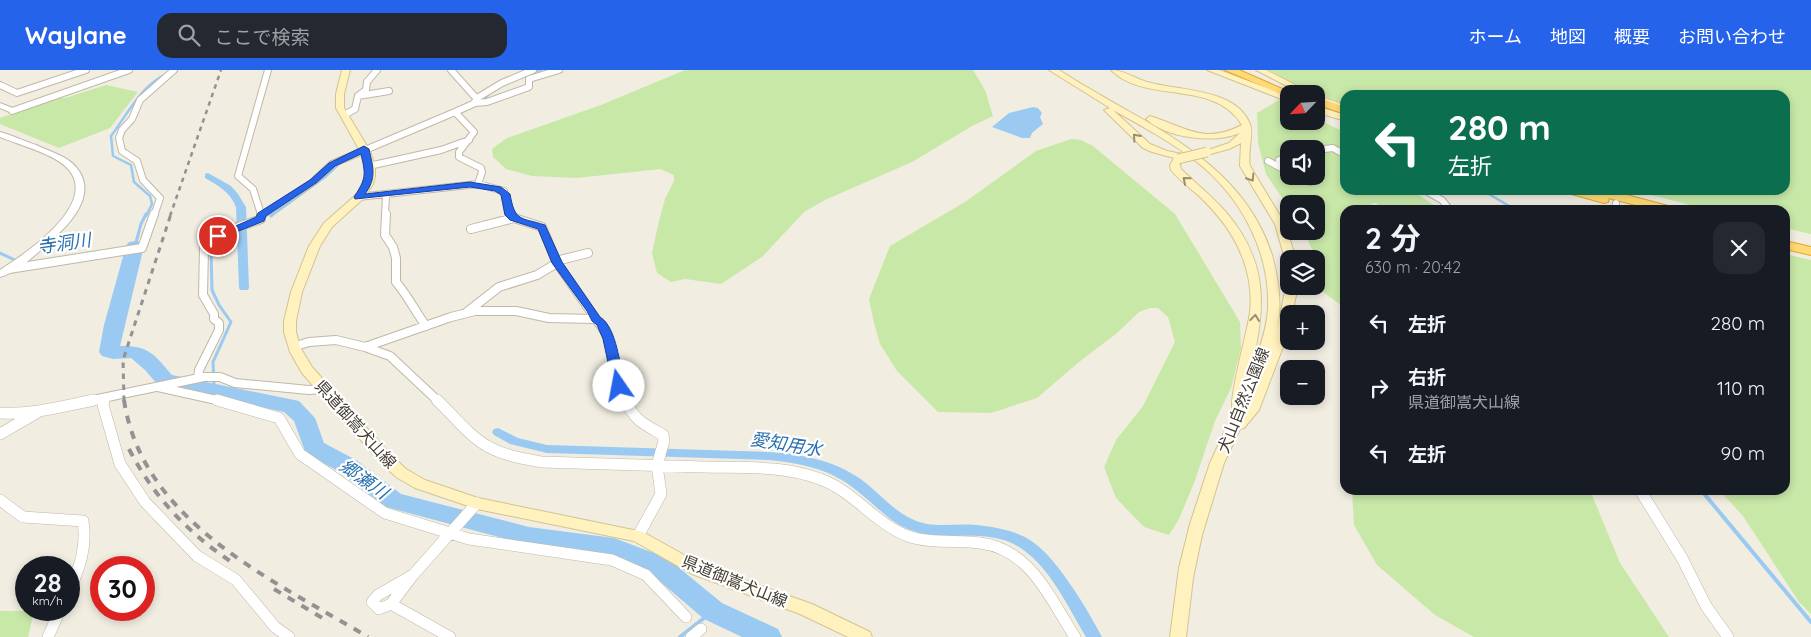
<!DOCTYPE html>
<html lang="ja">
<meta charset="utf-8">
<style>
:root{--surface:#171b24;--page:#242831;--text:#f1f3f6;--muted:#9ea1a6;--accent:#2563eb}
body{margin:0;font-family:Quicksand,"Noto Sans JP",sans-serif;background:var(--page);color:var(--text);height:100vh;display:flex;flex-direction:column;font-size:19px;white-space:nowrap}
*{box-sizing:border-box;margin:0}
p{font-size:16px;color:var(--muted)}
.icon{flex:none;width:28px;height:28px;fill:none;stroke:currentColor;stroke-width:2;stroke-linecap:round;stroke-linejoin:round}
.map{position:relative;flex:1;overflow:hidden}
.side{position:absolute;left:1340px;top:135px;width:450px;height:290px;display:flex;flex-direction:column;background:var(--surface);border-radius:15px;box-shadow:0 2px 8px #0003}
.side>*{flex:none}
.hud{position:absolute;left:1340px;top:20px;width:450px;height:105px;border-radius:15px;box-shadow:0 2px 8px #0003;background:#0b6e4f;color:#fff;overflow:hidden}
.needle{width:32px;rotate:245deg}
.tools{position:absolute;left:1280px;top:15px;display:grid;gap:10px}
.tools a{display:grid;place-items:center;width:45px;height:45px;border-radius:10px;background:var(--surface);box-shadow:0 2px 8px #0003;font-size:25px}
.speed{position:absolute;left:15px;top:486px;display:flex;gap:10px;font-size:25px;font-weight:700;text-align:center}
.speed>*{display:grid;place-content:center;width:65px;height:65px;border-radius:50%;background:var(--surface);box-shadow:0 2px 8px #0003;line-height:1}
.speed small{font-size:12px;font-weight:400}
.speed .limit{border:8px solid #d22;background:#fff;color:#111}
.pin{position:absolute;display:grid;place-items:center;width:42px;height:42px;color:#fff;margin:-21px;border:2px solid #fff;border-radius:50%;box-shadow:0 1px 5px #0007}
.me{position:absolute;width:55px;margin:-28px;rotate:348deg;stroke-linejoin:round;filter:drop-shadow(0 0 4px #0008)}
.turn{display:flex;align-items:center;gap:18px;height:105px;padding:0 25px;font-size:22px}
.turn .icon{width:65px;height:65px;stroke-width:2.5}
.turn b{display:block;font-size:35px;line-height:42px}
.round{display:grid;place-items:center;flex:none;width:52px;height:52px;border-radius:15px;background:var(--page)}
.overview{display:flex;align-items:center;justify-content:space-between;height:85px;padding:0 25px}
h1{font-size:30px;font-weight:700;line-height:38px}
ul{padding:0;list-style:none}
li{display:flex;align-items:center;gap:15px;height:65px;padding:0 25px}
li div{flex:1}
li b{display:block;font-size:19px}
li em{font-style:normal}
header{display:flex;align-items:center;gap:30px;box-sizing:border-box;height:70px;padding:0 25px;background:var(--accent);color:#fff}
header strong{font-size:24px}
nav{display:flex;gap:28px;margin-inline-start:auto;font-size:18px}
.search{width:350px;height:45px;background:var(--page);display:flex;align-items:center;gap:12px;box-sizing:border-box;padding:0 18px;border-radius:15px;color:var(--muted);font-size:19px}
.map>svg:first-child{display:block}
.green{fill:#c8e8a8;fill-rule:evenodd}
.water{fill:#9acaf2}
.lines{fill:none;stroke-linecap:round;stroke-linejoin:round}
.stream-far2{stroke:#9acaf2;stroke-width:2.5}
.stream-far1{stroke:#9acaf2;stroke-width:3}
.stream{stroke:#9acaf2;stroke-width:4}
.canal{fill:#9acaf2;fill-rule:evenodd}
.river{fill:#9acaf2;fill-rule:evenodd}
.minor-far2-casing{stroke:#c0b8a7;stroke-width:8}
.minor-far1-casing{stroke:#c0b8a7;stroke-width:10}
.minor-casing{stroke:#c0b8a7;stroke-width:12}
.tertiary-casing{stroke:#c0b8a7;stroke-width:2}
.secondary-casing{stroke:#d3c48f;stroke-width:2}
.trunk-casing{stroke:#e1a72c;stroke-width:2}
.minor-far2{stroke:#fff;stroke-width:6}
.minor-far1{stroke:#fff;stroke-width:8}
.minor{stroke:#fff;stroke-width:11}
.tertiary{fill:#fff;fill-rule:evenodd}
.secondary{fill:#fff2be;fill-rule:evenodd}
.trunk{fill:#ffda76;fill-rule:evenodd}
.rail-far2{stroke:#929292;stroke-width:2.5;stroke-dasharray:4.5 4.5;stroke-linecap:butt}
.rail-far1{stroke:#929292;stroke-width:3;stroke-dasharray:5.5 5.5;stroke-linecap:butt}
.rail{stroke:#929292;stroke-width:4;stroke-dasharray:8 8;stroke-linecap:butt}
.secondary-bridge-casing{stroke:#d3c48f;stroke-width:11;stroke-linecap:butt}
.secondary-bridge{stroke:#fff2be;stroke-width:9}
.oneway{stroke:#988e71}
.route{fill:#2563eb;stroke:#184099}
.labels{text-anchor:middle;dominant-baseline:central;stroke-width:4.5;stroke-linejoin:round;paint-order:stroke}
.street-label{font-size:16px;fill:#433d32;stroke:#fff}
.water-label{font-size:18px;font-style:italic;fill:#2a71b0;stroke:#fff}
</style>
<header>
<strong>Waylane</strong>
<div class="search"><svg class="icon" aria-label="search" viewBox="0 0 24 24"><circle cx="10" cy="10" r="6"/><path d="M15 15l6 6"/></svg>ここで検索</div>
<nav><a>ホーム</a><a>地図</a><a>概要</a><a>お問い合わせ</a></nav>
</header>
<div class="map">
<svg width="1811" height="567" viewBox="0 0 1811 567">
<rect width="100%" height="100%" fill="#f1ede1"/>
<path class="green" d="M685,0h288l12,20 8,26 -21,10 -60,36 -87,38 -21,12 -42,45 -41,27 -36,-5 -14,3 -14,-9 -5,-20 7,-32 6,-22 9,-18v-6l-14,-6 -83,9 -45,-2 -26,-7 -13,-12 -1,-8 15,-11 94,-33z
M1269,0h542v164l-26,-6v-18h-75l-79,-20h154v-95h-440v9l-53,-21z
M106,15l32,7 -28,36 -51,20 -59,-24v-6l57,-20h8z
M1279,30l10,5v16h27v-2l29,13v58h186l-112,5 16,11h-10l2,4h-39l-13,-7 -4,1 6,6h-32v98l-26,-19 -3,-30 -12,-28h12v-27h-27v4l-23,-34 -8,-31 -1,-30zM1289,79h27v27h-27z
M1071,69l10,1 12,6 82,68 65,108 1,26 -10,40 -16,33 -21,62 -15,36 -10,16 -25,-8 -28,-29 -12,-31 12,-27 27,-34 32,-64 -7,-25 -10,-9h-8l-11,4 -22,21 -38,29 -42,36 -46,15 -53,-1 -41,-41 -17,-27 -6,-21 -5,-24 21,-53 75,-44 71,-51z
M1785,184l26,6v354l-12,-12 -56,-86 -24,-26h66z
M1352,420h238l30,73 49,74h-195l-39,-22 -58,-50 -23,-40z
M0,541h34l-6,26h-28z"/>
<path class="water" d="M1033,37l5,1 4,5 -2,4 3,7 -11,9 -2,5h-8l-30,-11 17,-14z"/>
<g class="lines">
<path class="stream-far2" d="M532,2l9,-2
M484,29l5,-5
M1482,120l34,20
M146,146l6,-12 -2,-8 -16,-14 -3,-17 -18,-9 -2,-20c16,-21 30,-51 56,-62
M271,146l54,-39 15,-14"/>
<path class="stream-far1" d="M271,146l2,-2
M132,177l3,-1 6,-22 5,-10
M0,183l17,8
M210,318l4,-4 -1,-22 18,-40 -12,-17 -7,-15 -1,-41 2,-4"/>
<path class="stream" d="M1701,420l110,132
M680,567l33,-26"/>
<path class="canal" d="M208,103l23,13 7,8 8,13 3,81 -1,2h-8l-1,-2 -3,-81c-6,-15 -17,-21 -31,-29v-4z
M498,358l20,10 29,7 221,7c35,2 71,9 99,32 15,12 27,27 45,35 19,10 43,4 64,6 18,2 38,5 54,15 26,16 58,70 72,97h-16c-18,-30 -35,-68 -64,-88 -33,-23 -73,-6 -108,-18 -24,-7 -38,-26 -58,-41 -25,-21 -56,-27 -88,-30l-221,-7 -37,-9 -16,-9 -2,-3 2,-3z"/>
<path class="river" d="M135,171l6,1 3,4 -24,100c28,-1 34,8 52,29l127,26 16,17 9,25 32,17 45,34 128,33 85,11 53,20 55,45 56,26 4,8h-40l-38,-18 -55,-47 -37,-15 -83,-12 -143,-38 -46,-35 -34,-18 -12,-33 -10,-9 -126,-27 -13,-15 -14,-12 -18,1 -11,-3 -3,-4 5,-27 22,-79 3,-4z"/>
<defs>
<path id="minor-far2" d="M451,0l26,29 -4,5 -18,8 19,20 -15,20v5l22,11 1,4 -4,12
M0,15l17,8 69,-23
M358,26l31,-5
M477,28l25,-15 31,-13
M474,33l13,-1 42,-15v-8l30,-9
M12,41l117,-41
M344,45l11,-6 3,-13 8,-6 1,-8 10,-12
M1316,80l17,-2 12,7
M1268,91l21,11
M1286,95l-7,-5 10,-2
M369,96l72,-16 28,-10
M1297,106l13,6 -6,-6
M1424,120l18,10 8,10
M358,127l120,-13 26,7 4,22 3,3
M1615,140l1,-7
M261,144l-8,-25 -15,-13 30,-106
M154,146l6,-18 -17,-18 -6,-19 -15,-10 -3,-13 3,-8 10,-11 8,-19 34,-30
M261,146l52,-34 19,-18 123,-52
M385,146l1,-21"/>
<path id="minor-far1" d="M386,144l-1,21 8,12 3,11v24c12,14 19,29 30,44
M510,144l4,4 28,9 15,36 50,72 12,51 6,15
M471,159l43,-11
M556,191l32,-8
M9,199l133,-21 12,-34
M467,242l32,-25 38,-12 20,-12
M293,277l16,-5 27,-2 29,7 86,-30 24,-6h41l33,7 46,1
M365,277l25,9 48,45
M198,308l1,-8 20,-40v-7l-5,-4v-5l-11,-19 1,-46 26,-19 31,-11v-5
M158,317l63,14
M88,331l116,-24h16l15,6 74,7 16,-1
M104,331v-3"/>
<path id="minor" d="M104,330l-1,5 17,59 25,38 52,54 39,24 39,47 14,10
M217,330l62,18 21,36 85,59 84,26 143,21 34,15 40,42
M437,330c15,14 34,38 52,47 16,9 36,12 53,15 54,2 108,3 162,5 39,1 79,-2 116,12 34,12 55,45 88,57 23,8 48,4 72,7 51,6 70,56 95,94
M625,330c10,21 19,24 38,35l1,6 -7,24 4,29 -23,42
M0,343c32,2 63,-7 94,-13
M0,364l38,-22
M1640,420l42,68 24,48 22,31
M0,430l23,17 60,4c4,25 -3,47 -14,70
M413,505l-22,29 -12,5 -7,-7 6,-7z
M413,505l64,-72
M391,534l59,33
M48,567l12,-27
M691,567l10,-8"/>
<path id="tertiary" d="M0,33l15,6 1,2 -4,2 -12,-5z
M0,62c12,3 24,9 36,13 13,6 31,11 40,22 22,26 -4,55 -23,72 -13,12 -36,34 -53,38v-7c25,-16 98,-65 69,-100 -13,-16 -50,-25 -69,-33z"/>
<path id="secondary" d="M342,0h8l-6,24v14l26,43 5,16v9l-2,8 -9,14 -32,29 -12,19 -18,46 -6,29v11l4,15 12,20 79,88 15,14 19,11 53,18 165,34 61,34 108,38 58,28 2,5h-24l-48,-23 -108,-40 -58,-33 -157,-32 -62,-21 -19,-11 -15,-14 -79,-90 -12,-21 -6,-20v-11l7,-29 18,-46 15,-23 33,-29 6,-10 2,-8v-9l-5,-16 -24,-43v-14z
M1049,0h10c79,52 182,86 213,185 7,25 10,50 5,76l9,-45 3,-3v3h9l-6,28h-3v17l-30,79 -15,18 -4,1 -16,34 -22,72 -9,43 -7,59h-16l9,-69 11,-44 20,-61 23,-50c-6,-11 15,-83 17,-101 2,-18 -1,-37 -7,-53 -9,-25 -25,-45 -44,-63 -9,-8 -20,-16 -28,-26l-1,-5 4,-7 -22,-6 -9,-4 -39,-38 6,-2zM1113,40c29,16 58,32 84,52 44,35 73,89 71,146 -1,22 -10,46 -18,66 15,-63 21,-110 -25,-163 -13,-15 -30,-28 -44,-42l-1,-4 4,-9 -2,-2 -15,-3 -17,-7z
M1111,0c13,0 23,8 36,12 32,9 89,6 103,42 4,10 -3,29 0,42l35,58 11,35h-7v3l-4,-3 -10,-35 -35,-58 1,-23 -12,6 -22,6 -5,-3 27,-9 11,-10c-26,11 -74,5 -94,-14l4,-3c36,11 53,29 92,9 -29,-47 -96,-20 -131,-55z
M1207,0h12l70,26v6z
M1256,0h10l47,24h-11z
M1316,25l29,10v6l-29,-11z
M1316,36l29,9v6l-29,-9z"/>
<path id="trunk" d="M1225,0h14l55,24h-5v3l-4,-1z
M1316,27l29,10v7l-29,-10z
M1566,120h42l64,17 2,3h-20l-45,-12 -1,4 -4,1 -36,-10z
M1785,171l26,6v8l-26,-6z"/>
</defs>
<use href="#minor-far2" class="minor-far2-casing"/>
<use href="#minor-far1" class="minor-far1-casing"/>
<use href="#minor" class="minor-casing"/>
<use href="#tertiary" class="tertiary-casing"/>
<use href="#secondary" class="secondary-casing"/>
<use href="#trunk" class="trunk-casing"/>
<use href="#minor-far2" class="minor-far2"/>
<use href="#minor-far1" class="minor-far1"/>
<use href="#minor" class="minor"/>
<use href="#tertiary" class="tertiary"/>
<use href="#secondary" class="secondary"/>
<use href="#trunk" class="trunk"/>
<path class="rail-far2" d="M170,146l51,-146"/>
<path class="rail-far1" d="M124,331l-1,-41 48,-146"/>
<path class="rail" d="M124,330c18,122 149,180 244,237
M129,379c25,49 61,86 107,116
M274,519l55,33"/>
<defs>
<path id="secondary-bridge" d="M1178,89l29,-7"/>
</defs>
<use href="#secondary-bridge" class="secondary-bridge-casing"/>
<use href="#secondary-bridge" class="secondary-bridge"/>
</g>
<defs><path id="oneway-chevron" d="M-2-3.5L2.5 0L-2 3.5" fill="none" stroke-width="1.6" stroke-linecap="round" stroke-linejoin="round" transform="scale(1.25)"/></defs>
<g class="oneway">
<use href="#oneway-chevron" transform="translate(1136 67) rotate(-132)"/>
<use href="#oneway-chevron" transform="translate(1251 108) rotate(58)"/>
<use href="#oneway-chevron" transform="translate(1186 110) rotate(-140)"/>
<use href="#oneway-chevron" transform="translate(1255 248) rotate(-84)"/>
</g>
<path class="route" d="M364,76l5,3c4,18 8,29 -4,45l105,-12 31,5 9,7c5,28 10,23 35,31l17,37 38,55c17,10 20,51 25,69l-2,3h-8l-2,-3 -10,-47 -6,-14 -5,-4 -5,-10 -35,-48 -14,-34 -28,-9 -5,-5 -4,-20 -6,-4 -25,-4 -115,12 -1,-2c12,-18 12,-22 7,-43l-26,12 -19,17 -50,33 -2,5 -43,17 -3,1 -5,-3 43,-19 2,-4 52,-33 19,-17z"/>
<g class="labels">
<g class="street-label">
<text transform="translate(1243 330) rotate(-68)">犬山自然公園線</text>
<text transform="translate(356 354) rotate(48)">県道御嵩犬山線</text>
<text transform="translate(735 511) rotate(22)">県道御嵩犬山線</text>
</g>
<g class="water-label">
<text transform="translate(64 173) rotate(-8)">寺洞川</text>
<text transform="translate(786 374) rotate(9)">愛知用水</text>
<text transform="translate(364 409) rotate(35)">郷瀬川</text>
</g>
</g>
</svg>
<div class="tools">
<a><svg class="needle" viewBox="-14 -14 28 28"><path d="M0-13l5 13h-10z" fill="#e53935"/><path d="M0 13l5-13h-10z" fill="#9ea1a6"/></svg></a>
<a><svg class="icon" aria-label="sound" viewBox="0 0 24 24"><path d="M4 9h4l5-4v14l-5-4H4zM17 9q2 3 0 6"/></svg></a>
<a><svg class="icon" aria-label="search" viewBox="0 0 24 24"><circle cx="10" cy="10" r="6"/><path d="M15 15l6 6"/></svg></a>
<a><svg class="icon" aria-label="layers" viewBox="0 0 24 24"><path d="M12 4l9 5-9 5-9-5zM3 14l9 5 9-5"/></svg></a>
<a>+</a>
<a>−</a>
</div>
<div class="speed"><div>28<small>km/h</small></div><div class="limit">30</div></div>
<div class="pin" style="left:218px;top:166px;background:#d93025"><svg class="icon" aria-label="arrive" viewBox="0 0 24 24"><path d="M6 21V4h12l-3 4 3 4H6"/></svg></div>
<svg class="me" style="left:619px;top:316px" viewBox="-20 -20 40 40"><circle r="19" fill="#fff"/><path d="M0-13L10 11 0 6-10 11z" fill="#2563eb"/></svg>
<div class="hud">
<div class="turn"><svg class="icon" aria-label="left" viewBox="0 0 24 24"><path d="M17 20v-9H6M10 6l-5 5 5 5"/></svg><div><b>280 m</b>左折</div></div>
</div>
<section class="side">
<div class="overview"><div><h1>2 分</h1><p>630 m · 20:42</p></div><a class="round"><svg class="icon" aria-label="close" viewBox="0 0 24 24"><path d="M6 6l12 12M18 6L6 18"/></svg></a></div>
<ul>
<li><svg class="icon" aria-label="left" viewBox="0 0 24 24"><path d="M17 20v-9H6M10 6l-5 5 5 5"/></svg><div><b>左折</b></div><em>280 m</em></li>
<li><svg class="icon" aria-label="right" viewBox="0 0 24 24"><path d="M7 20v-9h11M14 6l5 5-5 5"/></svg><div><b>右折</b><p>県道御嵩犬山線</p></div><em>110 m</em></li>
<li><svg class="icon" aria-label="left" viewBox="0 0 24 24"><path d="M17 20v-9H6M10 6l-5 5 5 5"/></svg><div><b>左折</b></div><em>90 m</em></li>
</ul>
</section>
</div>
